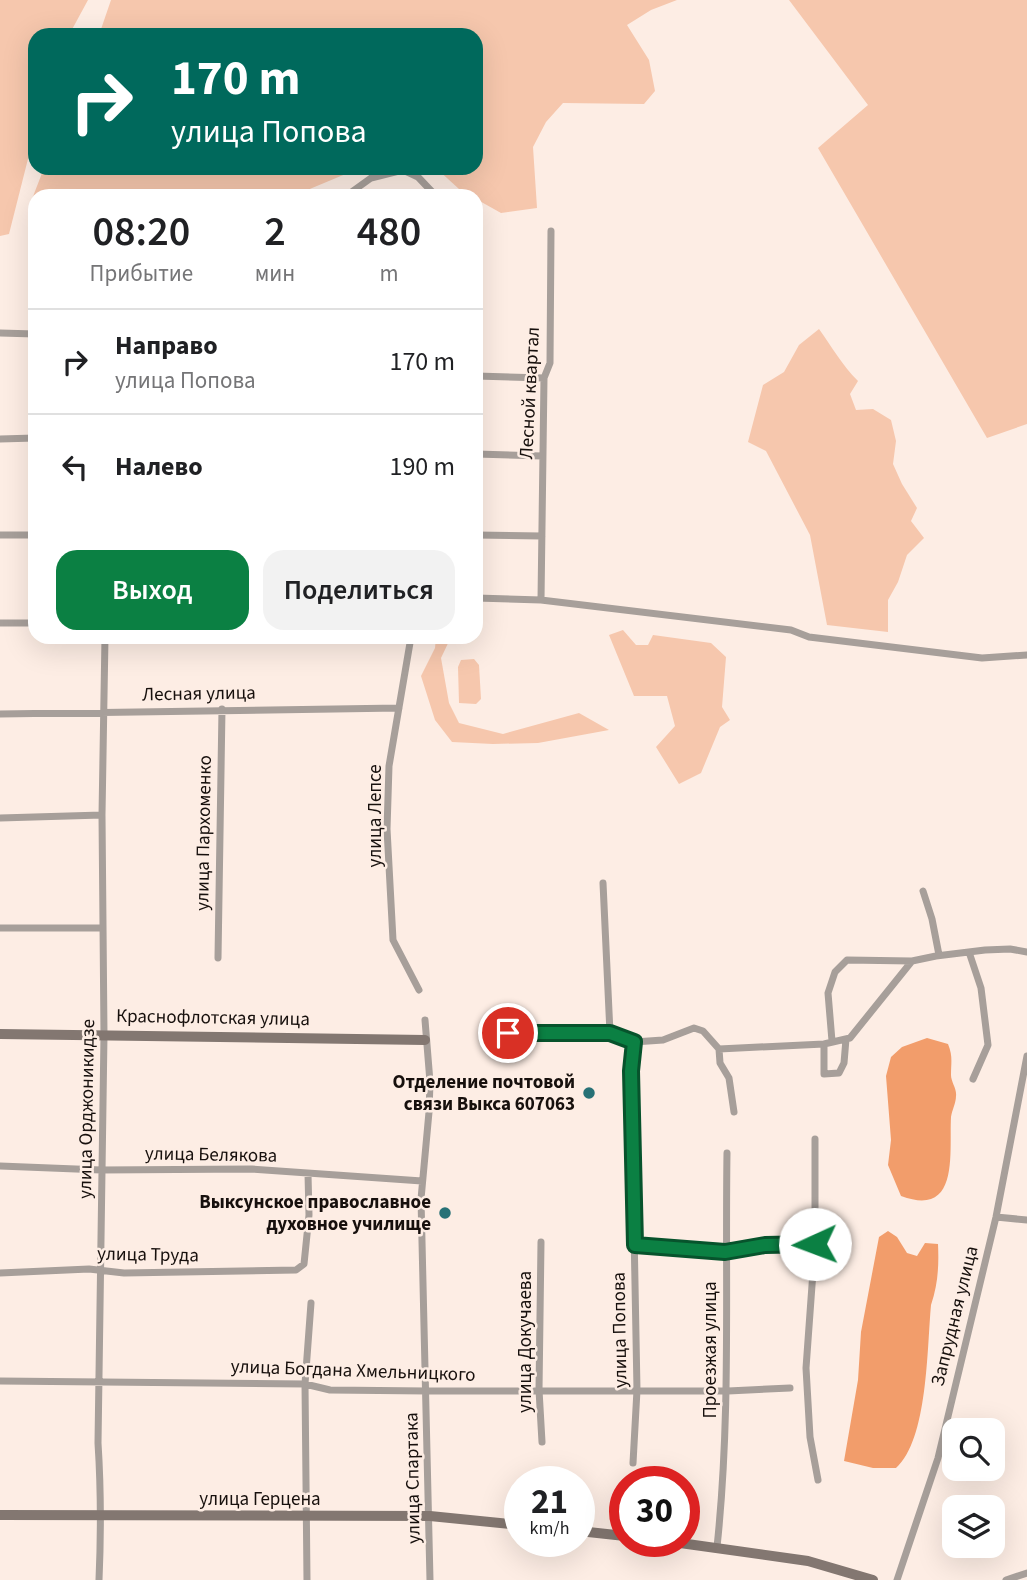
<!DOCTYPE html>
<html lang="ru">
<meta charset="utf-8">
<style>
:root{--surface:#fff;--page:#f2f2f2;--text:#202124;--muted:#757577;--line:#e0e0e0;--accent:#0b8043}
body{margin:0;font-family:"Source Sans 3",sans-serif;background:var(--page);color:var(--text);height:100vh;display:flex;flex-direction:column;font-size:26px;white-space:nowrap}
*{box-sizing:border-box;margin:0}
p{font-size:23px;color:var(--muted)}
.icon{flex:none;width:38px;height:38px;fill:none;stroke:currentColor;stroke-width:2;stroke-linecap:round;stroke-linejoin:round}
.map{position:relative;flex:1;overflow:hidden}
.sheet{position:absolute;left:28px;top:189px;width:455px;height:455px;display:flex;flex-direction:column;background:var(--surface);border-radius:21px;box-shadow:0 7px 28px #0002}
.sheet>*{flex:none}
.hud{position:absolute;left:28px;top:28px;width:455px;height:147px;border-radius:21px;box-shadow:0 7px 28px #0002;background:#00695c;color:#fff;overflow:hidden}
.tools{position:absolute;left:942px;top:1418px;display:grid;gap:14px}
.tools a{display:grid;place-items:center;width:63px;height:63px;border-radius:14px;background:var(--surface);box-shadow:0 7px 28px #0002;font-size:35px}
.speed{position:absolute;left:504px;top:1466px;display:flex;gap:14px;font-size:35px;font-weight:700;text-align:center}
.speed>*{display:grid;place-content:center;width:91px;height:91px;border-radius:50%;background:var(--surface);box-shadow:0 7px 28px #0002;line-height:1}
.speed small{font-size:18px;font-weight:400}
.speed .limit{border:10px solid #d22;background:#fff;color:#111}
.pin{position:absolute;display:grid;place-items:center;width:60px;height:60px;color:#fff;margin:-30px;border:4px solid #fff;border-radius:50%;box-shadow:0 2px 7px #0007}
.me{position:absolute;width:77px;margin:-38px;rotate:268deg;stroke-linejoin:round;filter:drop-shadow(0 0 5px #0008)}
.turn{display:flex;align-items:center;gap:24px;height:147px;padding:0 28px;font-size:32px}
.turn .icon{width:91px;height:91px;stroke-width:2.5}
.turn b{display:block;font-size:49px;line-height:60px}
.eta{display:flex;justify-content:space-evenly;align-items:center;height:119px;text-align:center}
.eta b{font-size:42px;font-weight:600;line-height:49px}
.primary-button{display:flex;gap:14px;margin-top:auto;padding:14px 28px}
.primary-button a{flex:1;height:80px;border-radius:21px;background:var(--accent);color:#fff;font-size:28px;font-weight:600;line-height:80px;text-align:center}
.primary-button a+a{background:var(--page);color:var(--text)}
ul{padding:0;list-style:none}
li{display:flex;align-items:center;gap:21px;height:105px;padding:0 28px;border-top:2px solid var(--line)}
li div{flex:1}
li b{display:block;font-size:26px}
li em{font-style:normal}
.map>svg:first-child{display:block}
.green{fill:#f6c7ad}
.water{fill:#f29d6b}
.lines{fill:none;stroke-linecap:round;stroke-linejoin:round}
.street{stroke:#a79f9a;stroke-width:7}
.secondary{stroke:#837771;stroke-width:10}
.route-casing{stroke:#07532c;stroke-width:18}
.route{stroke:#0b8043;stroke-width:12}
.poi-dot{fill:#277176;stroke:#fdede4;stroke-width:2.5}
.labels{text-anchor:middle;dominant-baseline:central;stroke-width:5;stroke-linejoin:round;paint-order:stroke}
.street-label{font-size:19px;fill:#17100d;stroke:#fdede4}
.poi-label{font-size:19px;font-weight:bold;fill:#17100d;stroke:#fdede4;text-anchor:end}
</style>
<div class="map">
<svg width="1027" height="1580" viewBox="0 0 1027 1580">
<rect width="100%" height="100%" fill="#fdede4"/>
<path class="green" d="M0,0h88l-19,35h-34v4h-4l1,18 3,5v76l-5,13 -21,83 -9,2z
M111,0h566l-26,10 -24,15 22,35 6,31 -11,13 -81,-1 -17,19 -13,25 4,61 -36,5 -25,-14v-3l-17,-7 -23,-21h40v-133h-377z
M789,0h238v424l-40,14 -169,-290 50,-43z
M44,168h316l-67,28h-258v41h-5l2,-38z
M819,329c13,18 23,36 39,52l-8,13 6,16 17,-1 18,11 5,21 -3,23 9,20 15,24 -6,13 13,17 -17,17 -9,27 -10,18v32l-61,-7 -17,-90 -44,-84 -18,-9 15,-57 21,-13 15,-27z
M623,630l13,15h12l5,-10 58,8 15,14 -4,50 8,13 -10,7 -19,46 -22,11 -23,-37 19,-21 -8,-30h-33l-25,-61z
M436,637h15l-10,21 8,45 10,20 44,11 76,-21 30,17 -71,13 -45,1 -41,-2 -17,-22 -14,-44 14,-28z
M474,659l5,6 2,34 -5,5 -17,-1 -1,-36 3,-7z"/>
<path class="water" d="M927,1038l21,6c5,12 3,18 3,31 0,7 6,14 5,21 0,7 -4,14 -5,21 -2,36 9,101 -50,79l-13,-31 3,-25 -5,-64 5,-19 11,-10z
M888,1231l9,6 10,16 10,3 8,-13 13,1c1,22 0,40 -7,61 -4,43 -3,135 -35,163h-23l-29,-7 14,-81 3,-48 18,-95z"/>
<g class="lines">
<path class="street" d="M346,196l25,-18 32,-8 15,7 18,19
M0,333l35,1
M476,376l68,2
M0,439l35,-1
M476,454l66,2
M0,535h35
M476,535l66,1
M476,598l65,2 250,30 18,7 173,21 45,-3
M541,600l3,-222 6,-15 1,-132
M0,623h35
M411,637l-22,129 -2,63 6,111 26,50
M0,714l399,-6
M0,818l102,-3
M603,883l7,150
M923,891l9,28 7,36
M0,928h102
M969,952l12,36 7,57 -15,34
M218,958l4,-249
M425,1020l5,62 -1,30 -8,87 9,381
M508,1033h102l24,9
M832,1041l-4,-48 7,-21 12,-12 65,1
M824,1044v30l15,-1 5,-10 2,-24
M719,1049l1,14 9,15 5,34
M815,1139v105l-9,124 4,69 8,43
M0,1166l101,4 151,-1 170,12
M996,1217l31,3
M541,1242l-2,148 3,52
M635,1245l90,7 40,-7 50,-1
M0,1273l89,-4 35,4 172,-3 8,-6 5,-49 -1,-41
M0,1381l305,3 25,6 97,1h301l62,-3
M633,1463l4,-73 -6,-319 3,-29 29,-2 31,-12 9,3 16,18 105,-5 26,-6 62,-77 24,-5 49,-6 25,-1 17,3
M717,1547c14,-131 8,-262 10,-394
M99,1580c2,-46 2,-91 -1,-137l6,-408 -2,-220 3,-178
M307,1580l-2,-196 6,-81
M897,1580l41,-122 58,-241 31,-161
M1006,1580l21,-7"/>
<path class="secondary" d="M0,1034l425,6
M0,1515l430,1 90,9
M579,1531l46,5
M673,1542l135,19 65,19"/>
</g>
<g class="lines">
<defs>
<path id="route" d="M508,1033h102l24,9 -3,29 4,174 90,7 40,-7 50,-1"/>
</defs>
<use href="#route" class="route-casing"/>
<use href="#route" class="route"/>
</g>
<g class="poi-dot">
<circle cx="589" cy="1093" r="7"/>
<circle cx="445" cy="1213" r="7"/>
</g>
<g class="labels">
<g class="street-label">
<text transform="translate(530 393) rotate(-87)">Лесной квартал</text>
<text transform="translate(199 694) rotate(-1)">Лесная улица</text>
<text transform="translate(375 816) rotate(-90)">улица Лепсе</text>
<text transform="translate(204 833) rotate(-89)">улица Пархоменко</text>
<text transform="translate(213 1018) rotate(1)">Краснофлотская улица</text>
<text transform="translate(87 1109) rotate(-89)">улица Орджоникидзе</text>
<text transform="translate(211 1155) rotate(1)">улица Белякова</text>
<text transform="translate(148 1255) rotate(1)">улица Труда</text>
<text transform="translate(955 1316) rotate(-76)">Запрудная улица</text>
<text transform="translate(620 1330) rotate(-91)">улица Попова</text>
<text transform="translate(525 1342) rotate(-90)">улица Докучаева</text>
<text transform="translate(710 1350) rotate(-90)">Проезжая улица</text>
<text transform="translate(353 1371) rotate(2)">улица Богдана Хмельницкого</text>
<text transform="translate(413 1478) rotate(-91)">улица Спартака</text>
<text x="260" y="1499">улица Герцена</text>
</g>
<g class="poi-label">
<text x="575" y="1082">Отделение почтовой<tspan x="575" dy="22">связи Выкса 607063</tspan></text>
<text x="431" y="1202">Выксунское православное<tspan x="431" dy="22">духовное училище</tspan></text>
</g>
</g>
</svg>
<div class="tools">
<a><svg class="icon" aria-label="search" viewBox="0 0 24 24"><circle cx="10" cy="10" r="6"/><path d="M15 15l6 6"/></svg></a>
<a><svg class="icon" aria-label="layers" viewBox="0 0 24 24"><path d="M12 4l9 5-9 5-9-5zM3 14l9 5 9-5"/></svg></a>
</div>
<div class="speed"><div>21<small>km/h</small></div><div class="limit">30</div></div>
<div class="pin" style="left:508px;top:1033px;background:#d93025"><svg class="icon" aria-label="arrive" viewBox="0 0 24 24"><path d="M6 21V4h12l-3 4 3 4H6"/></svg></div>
<svg class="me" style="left:815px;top:1244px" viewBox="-20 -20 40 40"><circle r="19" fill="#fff"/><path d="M0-13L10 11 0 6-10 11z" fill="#0b8043"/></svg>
<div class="hud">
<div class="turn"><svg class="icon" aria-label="right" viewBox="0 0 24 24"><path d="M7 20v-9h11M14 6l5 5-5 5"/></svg><div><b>170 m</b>улица Попова</div></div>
</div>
<section class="sheet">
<div class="eta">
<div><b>08:20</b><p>Прибытие</p></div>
<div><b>2</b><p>мин</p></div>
<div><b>480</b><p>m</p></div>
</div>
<ul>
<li><svg class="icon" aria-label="right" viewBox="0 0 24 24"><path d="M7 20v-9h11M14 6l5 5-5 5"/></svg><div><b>Направо</b><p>улица Попова</p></div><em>170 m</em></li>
<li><svg class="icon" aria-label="left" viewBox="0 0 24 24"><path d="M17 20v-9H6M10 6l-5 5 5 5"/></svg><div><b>Налево</b></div><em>190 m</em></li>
</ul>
<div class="primary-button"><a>Выход</a><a>Поделиться</a></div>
</section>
</div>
